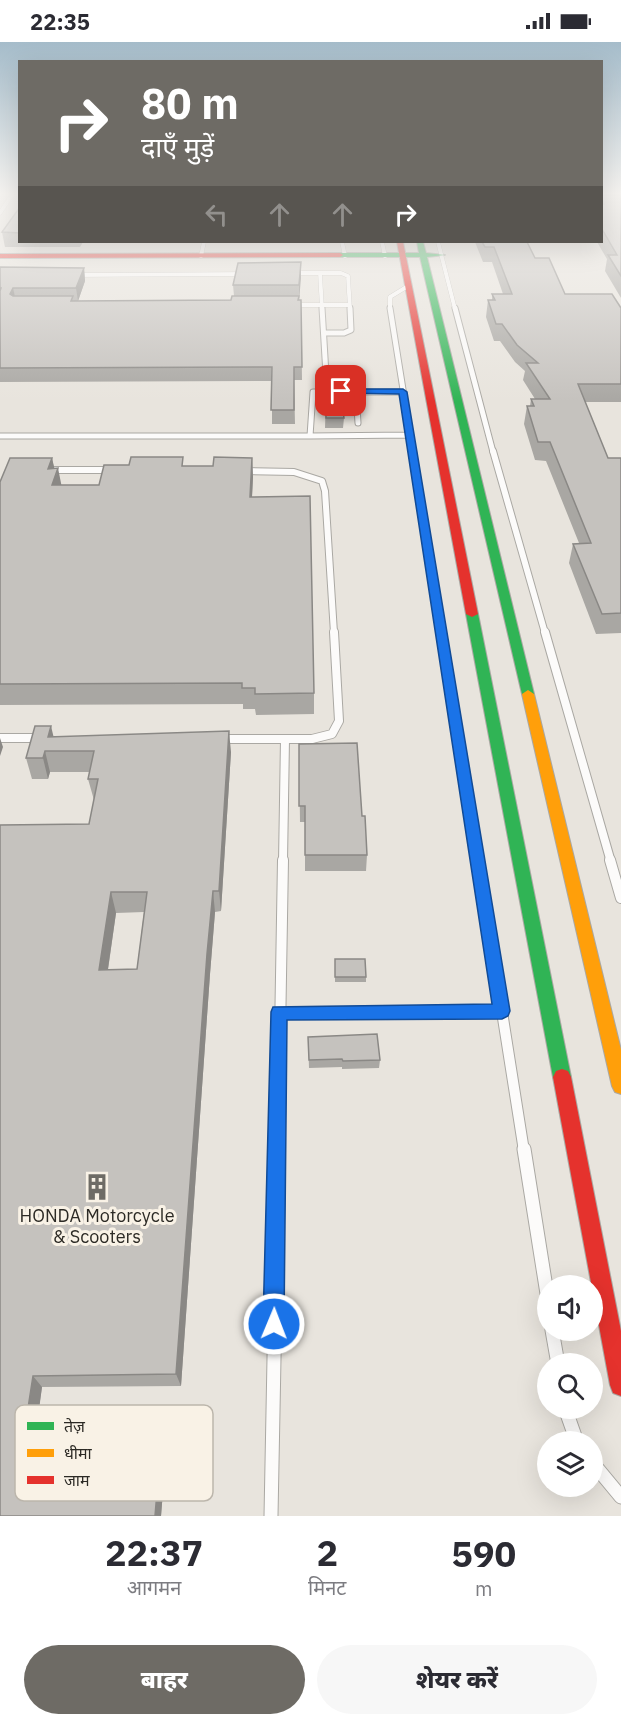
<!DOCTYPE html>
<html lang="hi">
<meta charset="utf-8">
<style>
:root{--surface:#fff;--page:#f7f7f7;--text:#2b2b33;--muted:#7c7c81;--accent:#6e6b65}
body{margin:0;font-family:"IBM Plex Sans","Noto Sans Devanagari",sans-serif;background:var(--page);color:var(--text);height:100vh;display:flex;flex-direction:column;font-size:22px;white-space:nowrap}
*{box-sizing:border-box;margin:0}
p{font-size:20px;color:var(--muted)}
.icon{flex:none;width:33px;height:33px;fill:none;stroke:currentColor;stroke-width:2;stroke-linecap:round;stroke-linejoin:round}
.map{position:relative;height:1474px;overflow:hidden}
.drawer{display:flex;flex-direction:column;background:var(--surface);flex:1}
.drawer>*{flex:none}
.guide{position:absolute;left:18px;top:18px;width:585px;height:183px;border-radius:0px;box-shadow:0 6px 24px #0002;background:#6e6b65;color:#fff;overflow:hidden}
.tools{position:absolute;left:537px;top:1233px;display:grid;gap:12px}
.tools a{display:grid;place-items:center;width:66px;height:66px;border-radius:50%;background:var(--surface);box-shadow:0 6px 24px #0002;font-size:30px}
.pin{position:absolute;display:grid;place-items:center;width:51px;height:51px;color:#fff;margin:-26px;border-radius:12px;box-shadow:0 3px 9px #0006}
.me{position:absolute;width:66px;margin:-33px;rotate:1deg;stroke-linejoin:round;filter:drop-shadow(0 0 4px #0008)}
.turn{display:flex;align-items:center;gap:21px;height:126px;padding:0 24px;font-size:27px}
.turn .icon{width:78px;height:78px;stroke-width:2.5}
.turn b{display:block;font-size:42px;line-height:51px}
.lanes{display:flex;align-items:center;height:57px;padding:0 24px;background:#0003;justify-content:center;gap:30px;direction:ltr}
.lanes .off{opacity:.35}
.eta{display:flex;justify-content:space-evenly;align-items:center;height:102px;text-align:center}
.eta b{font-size:36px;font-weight:800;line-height:42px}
.button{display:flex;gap:12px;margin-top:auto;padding:12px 24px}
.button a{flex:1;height:69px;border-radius:36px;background:var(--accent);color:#fff;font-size:24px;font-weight:800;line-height:69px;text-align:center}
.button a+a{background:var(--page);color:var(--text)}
.status{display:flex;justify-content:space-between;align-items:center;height:42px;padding:0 30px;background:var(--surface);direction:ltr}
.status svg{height:16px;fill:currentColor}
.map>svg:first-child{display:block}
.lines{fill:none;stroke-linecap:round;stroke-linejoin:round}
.lane-far5-casing{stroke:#aaa8a3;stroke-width:4.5}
.lane-far4-casing{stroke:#aaa8a3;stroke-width:7}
.lane-far3-casing{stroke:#aaa8a3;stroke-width:8}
.lane-far2-casing{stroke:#aaa8a3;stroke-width:10}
.lane-far1-casing{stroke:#aaa8a3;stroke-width:12}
.lane-casing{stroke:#aaa8a3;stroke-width:15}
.fast-casing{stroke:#aaa8a3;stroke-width:2}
.slow-casing{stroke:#aaa8a3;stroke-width:2}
.jam-casing{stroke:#aaa8a3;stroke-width:2}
.lane-far5{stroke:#fcfbfa;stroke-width:4}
.lane-far4{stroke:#fcfbfa;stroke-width:5}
.lane-far3{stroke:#fcfbfa;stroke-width:6}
.lane-far2{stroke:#fcfbfa;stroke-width:8}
.lane-far1{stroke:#fcfbfa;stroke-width:10}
.lane{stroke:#fcfbfa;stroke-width:13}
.fast{fill:#30b455;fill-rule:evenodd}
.slow{fill:#ff9f0a;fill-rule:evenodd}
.jam{fill:#e5322d;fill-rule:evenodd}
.wall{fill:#a9a7a3;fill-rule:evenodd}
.shaded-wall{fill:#8a8885}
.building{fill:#c5c2be;stroke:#8a8885;stroke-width:1.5;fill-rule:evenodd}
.route{fill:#1a73e8;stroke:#114b97;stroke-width:1.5}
.labels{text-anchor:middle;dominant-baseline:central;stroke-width:6;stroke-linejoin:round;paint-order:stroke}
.near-poi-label{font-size:18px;fill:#2c2a25;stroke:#f9f2e6}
.key{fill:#f9f2e6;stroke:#bcb6ac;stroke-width:1.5}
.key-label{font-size:16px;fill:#2c2a25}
</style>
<div class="status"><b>22:35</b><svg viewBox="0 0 49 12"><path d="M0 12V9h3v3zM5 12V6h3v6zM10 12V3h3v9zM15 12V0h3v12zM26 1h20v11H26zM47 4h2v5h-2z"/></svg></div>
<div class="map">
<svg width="621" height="1474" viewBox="0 0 621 1474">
<rect width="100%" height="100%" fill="#e8e4dd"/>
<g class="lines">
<defs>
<path id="lane-far5" d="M0,171l12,-18
M342,200l3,14
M382,200l3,14
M438,200l17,67
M201,214l3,-14
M290,231h51l7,3 2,33
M320,231l2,36
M74,233l173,-1
M292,263h57
M390,267v-12l18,-11"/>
<path id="lane-far4" d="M322,266l5,83
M390,266l23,144
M455,266l38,144
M324,291h20l7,-3 -1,-22
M356,349l2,32
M0,394h310l3,-44h90
M310,394l100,-1"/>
<path id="lane-far3" d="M413,409l29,182
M493,409l52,182
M48,428h66
M243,429l51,1 28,9 3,10 9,142"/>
<path id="lane-far2" d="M441,590l37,230
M545,590l66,230
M0,696h42
M220,697h92l20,-5 7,-13 -5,-89
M283,820l2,-123"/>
<path id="lane-far1" d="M478,818l46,291
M610,818l11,38
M279,970l223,-1
M278,1109l5,-291"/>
<path id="lane" d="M524,1107l24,151
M552,1288l6,34
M565,1366l12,34
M592,1420l29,35
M271,1474l7,-367"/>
<path id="fast" d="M417,200h6l3,11 19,2 -18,2 107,437 -6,4 -6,-4 -102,-437h-80l-3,-2 3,-2h79z
M472,569l6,3 93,463 -3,6 -6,2 -6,-2 -3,-6 -87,-463z"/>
<path id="slow" d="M528,648l6,4 87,356v44l-6,-2 -3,-6 -90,-392z"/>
<path id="jam" d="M397,200h6l75,372 -6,3 -6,-3z
M0,212l340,-1 3,2 -3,2 -340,1z
M562,1027l6,2 3,6 50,254v65l-8,-3 -3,-8 -57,-308 3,-6z"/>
</defs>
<use href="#lane-far5" class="lane-far5-casing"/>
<use href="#lane-far4" class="lane-far4-casing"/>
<use href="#lane-far3" class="lane-far3-casing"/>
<use href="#lane-far2" class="lane-far2-casing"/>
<use href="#lane-far1" class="lane-far1-casing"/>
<use href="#lane" class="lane-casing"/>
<use href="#fast" class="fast-casing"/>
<use href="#slow" class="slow-casing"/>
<use href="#jam" class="jam-casing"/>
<use href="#lane-far5" class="lane-far5"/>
<use href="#lane-far4" class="lane-far4"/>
<use href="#lane-far3" class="lane-far3"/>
<use href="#lane-far2" class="lane-far2"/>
<use href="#lane-far1" class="lane-far1"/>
<use href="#lane" class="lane"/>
<use href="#fast" class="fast"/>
<use href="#slow" class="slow"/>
<use href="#jam" class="jam"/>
</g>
<path class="wall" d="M602,153h19v103l-16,-27 2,-12 -10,-17h5z
M20,165v35h63l-3,5h-75l-3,-15z
M475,200h52l8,16 30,36 56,14v94h-36l23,56h13v175l-25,1 -27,-71 4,-19 6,-1 -33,-82 -11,-1 -11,-36 3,-18h3l1,-7h4l-12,-19 2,-9 -10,-9 -15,-21h-6l-8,-24 2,-17h4v-6h11l-11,-32h-9z
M301,220l-2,38h2l1,80h-8l1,44h-23v-43l-272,1v-115l84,1 1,13 -7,20 153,-1 3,-4 -1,-11z
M326,354l18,22 -1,10h-18z
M52,416l2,11 7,16h38l85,-19h29l39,-8 1,19 -1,20 62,196v21l-58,1 -1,-6h-12v-5l-243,1v-223z
M54,695l177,15 -10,159 -6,1 -5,62 -29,412 -139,1 -5,34 131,9 -7,86h-161l89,-692 5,-24 -6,-21 2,-7h-40l-2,7h-16l-6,-21zM144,870l-7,57 -29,1 8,-57z
M299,702l63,72 5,39 -1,16h-61v-49h-5z
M335,917l31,18v5h-31z
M308,995l72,23 -1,8 -37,1v-2l-33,1z"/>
<path class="shaded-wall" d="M301,220v16l-2,23v-16z
M84,226l1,13 -7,20 -2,-13z
M13,246l3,13 -6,-7z
M52,416l4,17 2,-7 4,20 -6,16 -8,-35z
M252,416l1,19 -2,39 -1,-19z
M51,684l5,21 -8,-10z
M229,689l2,21 -10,159 -2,-20z
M0,696l3,9 -3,9z
M45,709l5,21 -2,7 -5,-21z
M213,849l2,21 -5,62 -29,412 -5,-12 31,-420z
M111,850l5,21 -11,76 -6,-19z
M33,1334l9,11 -6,45 -10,-11z
M163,1377l5,11 -7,86h-6z"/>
<path class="building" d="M602,153h19v81l-13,-21h9l-15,-26v-25h2l-2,-5z
M20,165v26l-18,-1z
M482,200h45l8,16h14l16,36h47l9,14v76h-43l30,74h13v155l-19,1 -29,-70 18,-1 -41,-101h-12l-11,-36h7l-3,-7h19l-24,-36h12l-21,-18 -15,-21h-6l-8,-24h7l-3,-6h20l-18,-47h-9z
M301,220l-2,23h-66l5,-22z
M0,225l84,1 -8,20h-63l-3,6 3,2h60l-2,5 160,-1 1,-4h67l-1,4h3l1,67h-8v43h-23l1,-43 -272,1v-77l1,-3h-1z
M326,354h15l3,22h-18z
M131,415h52l-1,9h31l1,-9 38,1 -2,39 60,-1 4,197 -59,1v-6h-13v-5l-242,1v-202l10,-24h42l-4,11 10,-1 -6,17h47l5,-20h25z
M35,684h16l-3,11 181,-6 -10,160h-6l-6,63 -31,420 -143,2 -7,45 137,-2 -8,97h-155v-691l89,-1 9,-45h-10l6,-28h-49l-2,7h-17zM111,850h36l-10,77 -38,1z
M357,701l5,73h3l2,39h-62v-49h-6v-62z
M335,917h30l1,18h-31z
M377,992l3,26 -37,1 -1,-2 -33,1 -1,-23z"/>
<linearGradient id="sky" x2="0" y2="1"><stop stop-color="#a5bcca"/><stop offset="0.42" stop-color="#f5f3f0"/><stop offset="1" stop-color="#f5f3f0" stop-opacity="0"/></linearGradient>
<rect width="621" height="360" fill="url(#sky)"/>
<path class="route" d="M341,347h62l4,3 103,619 -2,5 -6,3 -215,1 -3,304 -3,7 -7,4 -8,-4 -3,-7 8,-312 2,-5 219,-3 -93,-610 -61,-1z"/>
<defs>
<symbol id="building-bare" viewBox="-9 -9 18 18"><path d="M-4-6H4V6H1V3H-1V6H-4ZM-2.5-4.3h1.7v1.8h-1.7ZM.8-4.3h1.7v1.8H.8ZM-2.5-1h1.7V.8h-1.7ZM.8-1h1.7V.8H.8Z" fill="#6e6b65" stroke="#f9f2e6" stroke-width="2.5" paint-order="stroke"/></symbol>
</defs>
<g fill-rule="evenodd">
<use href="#building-bare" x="78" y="1126" width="38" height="38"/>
</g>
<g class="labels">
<g class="near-poi-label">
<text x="97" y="1173">HONDA Motorcycle<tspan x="97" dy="21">&amp; Scooters</tspan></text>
</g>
</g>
<rect x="15" y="1363" width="198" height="96" rx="9" class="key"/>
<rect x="27" y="1380" width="27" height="8" fill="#30b455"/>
<rect x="27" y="1407" width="27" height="8" fill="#ff9f0a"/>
<rect x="27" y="1434" width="27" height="8" fill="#e5322d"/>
<g class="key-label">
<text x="64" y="1390">तेज़</text>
<text x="64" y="1417">धीमा</text>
<text x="64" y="1444">जाम</text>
</g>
</svg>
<div class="tools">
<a><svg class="icon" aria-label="sound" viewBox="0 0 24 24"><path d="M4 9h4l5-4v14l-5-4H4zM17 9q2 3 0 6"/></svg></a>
<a><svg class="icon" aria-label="search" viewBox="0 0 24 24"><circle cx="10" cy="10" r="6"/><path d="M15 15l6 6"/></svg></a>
<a><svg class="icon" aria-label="layers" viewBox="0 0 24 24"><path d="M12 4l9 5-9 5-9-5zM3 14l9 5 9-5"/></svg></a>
</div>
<div class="pin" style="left:341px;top:349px;background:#d93025"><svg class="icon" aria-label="arrive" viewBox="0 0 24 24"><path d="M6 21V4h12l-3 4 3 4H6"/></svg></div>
<svg class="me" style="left:274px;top:1282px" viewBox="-20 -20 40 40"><circle r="17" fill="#1a73e8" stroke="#fff" stroke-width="3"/><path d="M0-11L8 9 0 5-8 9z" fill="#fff"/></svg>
<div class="guide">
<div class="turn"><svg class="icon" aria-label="right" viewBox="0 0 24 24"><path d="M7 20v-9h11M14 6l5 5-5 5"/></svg><div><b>80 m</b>दाएँ मुड़ें</div></div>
<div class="lanes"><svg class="icon off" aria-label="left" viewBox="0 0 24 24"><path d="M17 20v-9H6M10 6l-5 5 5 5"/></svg><svg class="icon off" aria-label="ahead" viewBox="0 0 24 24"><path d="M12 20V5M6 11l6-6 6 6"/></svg><svg class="icon off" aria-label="ahead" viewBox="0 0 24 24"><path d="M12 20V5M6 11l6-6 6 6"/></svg><svg class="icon" aria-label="right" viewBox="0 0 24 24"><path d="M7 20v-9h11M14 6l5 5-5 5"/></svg></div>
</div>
</div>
<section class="drawer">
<div class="eta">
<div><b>22:37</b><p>आगमन</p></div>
<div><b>2</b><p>मिनट</p></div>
<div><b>590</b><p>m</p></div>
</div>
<div class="button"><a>बाहर</a><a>शेयर करें</a></div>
</section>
